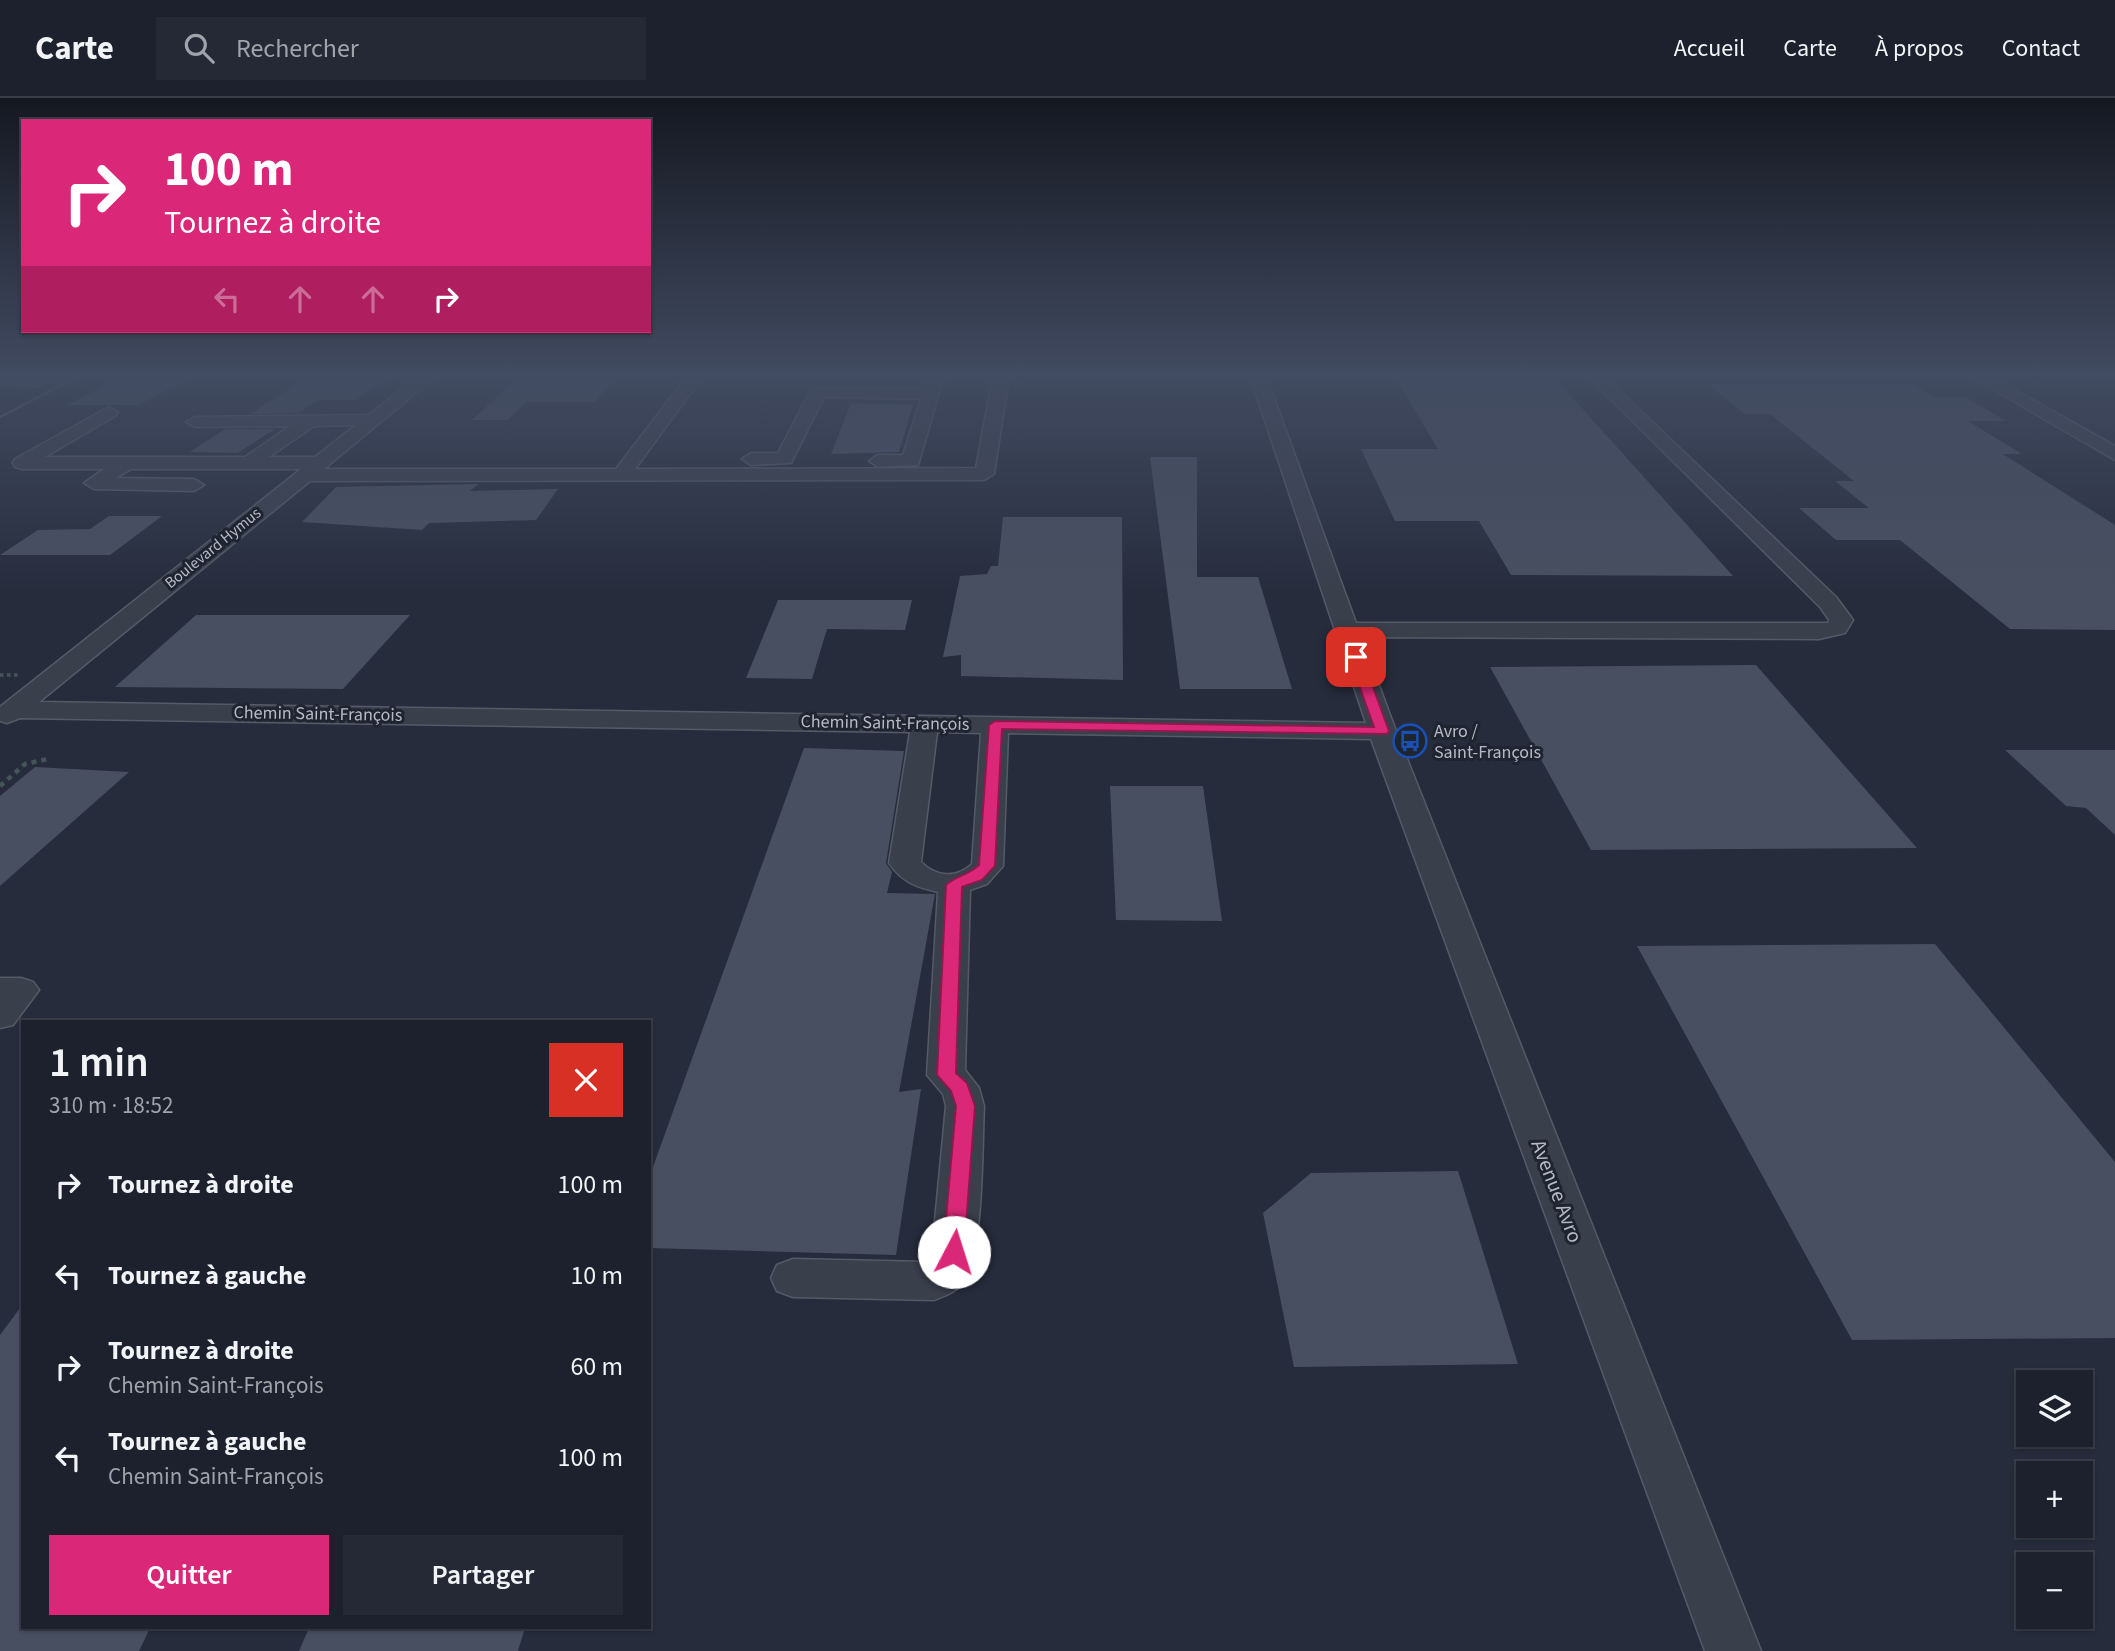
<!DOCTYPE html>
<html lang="fr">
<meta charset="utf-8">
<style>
:root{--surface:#1c212d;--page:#252935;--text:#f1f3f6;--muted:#a0a3aa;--line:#3a3e49;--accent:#db2777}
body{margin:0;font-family:"Source Sans 3",sans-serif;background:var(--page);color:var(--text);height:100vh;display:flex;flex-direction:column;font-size:26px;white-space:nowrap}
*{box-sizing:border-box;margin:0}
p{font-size:23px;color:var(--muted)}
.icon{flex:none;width:38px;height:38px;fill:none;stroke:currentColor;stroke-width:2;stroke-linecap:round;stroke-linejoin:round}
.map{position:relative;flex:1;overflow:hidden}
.drawer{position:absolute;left:21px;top:922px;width:630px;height:609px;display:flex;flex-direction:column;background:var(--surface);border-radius:0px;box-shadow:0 2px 5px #0004,0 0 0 2px var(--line)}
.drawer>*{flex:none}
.banner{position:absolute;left:21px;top:21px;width:630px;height:214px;border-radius:0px;box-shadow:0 2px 5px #0004,0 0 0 2px var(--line);background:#db2777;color:#fff;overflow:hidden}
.tools{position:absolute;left:2016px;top:1272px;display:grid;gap:14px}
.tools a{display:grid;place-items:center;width:77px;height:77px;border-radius:0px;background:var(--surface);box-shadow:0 2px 5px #0004,0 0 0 2px var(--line);font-size:35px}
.pin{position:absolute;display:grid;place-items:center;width:60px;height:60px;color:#fff;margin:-30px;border-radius:14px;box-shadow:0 4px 10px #0006}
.me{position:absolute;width:77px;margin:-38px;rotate:5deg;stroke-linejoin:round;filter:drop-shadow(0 0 5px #0008)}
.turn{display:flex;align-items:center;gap:24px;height:147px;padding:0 28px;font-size:32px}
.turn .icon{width:91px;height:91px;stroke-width:2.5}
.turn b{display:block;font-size:49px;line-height:60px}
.lanes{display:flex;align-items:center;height:66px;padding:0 28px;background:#0003;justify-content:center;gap:35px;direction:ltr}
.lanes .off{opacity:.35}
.round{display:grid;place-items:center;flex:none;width:74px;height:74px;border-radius:0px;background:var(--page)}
.head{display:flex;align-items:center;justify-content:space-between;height:119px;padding:0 28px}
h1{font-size:42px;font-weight:600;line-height:52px}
.button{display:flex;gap:14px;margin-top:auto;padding:14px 28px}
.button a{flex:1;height:80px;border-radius:0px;background:var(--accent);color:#fff;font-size:28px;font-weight:600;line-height:80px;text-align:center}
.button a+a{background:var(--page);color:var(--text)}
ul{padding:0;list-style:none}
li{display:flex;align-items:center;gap:21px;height:91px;padding:0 28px}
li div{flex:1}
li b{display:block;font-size:26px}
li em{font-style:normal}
header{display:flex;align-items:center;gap:42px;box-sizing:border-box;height:98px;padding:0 35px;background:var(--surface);border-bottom:2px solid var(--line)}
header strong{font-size:33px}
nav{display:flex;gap:38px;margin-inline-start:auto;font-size:24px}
.search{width:490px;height:63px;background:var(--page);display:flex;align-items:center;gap:18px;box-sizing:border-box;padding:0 24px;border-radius:0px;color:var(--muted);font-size:26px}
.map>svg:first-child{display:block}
.building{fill:#484f60}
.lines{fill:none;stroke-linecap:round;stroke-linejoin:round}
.minor-casing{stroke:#555a67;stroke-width:3}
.path-far1{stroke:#46545a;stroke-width:3.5;stroke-dasharray:3.5 3.5;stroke-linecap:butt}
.path{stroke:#46545a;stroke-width:4.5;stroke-dasharray:5 5;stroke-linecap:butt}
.minor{fill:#3a3f4c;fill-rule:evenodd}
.tram{stroke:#5c6273;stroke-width:2}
.route{fill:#db2777;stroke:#8e194d;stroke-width:2}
.labels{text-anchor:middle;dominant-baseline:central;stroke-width:6;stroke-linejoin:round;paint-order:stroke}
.far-street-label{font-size:16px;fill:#b6bac7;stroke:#1f2431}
.street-label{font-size:18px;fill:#b6bac7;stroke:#1f2431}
.poi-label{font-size:18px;fill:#b6bac7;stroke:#1f2431;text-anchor:start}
.near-street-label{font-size:21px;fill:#b6bac7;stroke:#1f2431}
</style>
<header>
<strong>Carte</strong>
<div class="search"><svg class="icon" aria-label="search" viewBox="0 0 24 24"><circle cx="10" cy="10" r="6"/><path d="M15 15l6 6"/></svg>Rechercher</div>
<nav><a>Accueil</a><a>Carte</a><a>À propos</a><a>Contact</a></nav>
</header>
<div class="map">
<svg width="2115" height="1553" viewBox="0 0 2115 1553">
<rect width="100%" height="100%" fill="#262c3c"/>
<path class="building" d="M123,278h69l-53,29h-71z
M309,278h81l-34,24h-38l-20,13 -48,1z
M520,278h98l-23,26h-69l-18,18h-36z
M1394,278h159l180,200 -222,-1 -32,-54h-84l-34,-72h77z
M1708,286h205l20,13h33l40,24h-38l54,33h-19l112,71v105l-105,-1 -110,-89h-64l-37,-32h70l-34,-27h19l-84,-67h-25z
M851,305l62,2 -14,47 -68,2z
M225,331h50l-37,24 -48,-1z
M1150,359h47v120h61l34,112h-112z
M478,386l-8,7 88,-2 -22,31 -107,3 -7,7 -120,-8 34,-35z
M109,418h53l-52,39h-110l38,-25 52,-1z
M1003,419h119l1,163 -162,-4v-21l-18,2 17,-81 27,-2 4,-8h7z
M778,502h134l-7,30 -78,-1 -15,50 -66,-1z
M196,517h214l-67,74 -228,-2z
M1756,567l161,183 -326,2 -101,-183z
M804,650l100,3 -18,112 6,9 -5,21 48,1 -36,198 22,-3 -25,166 -247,-7v-70z
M2005,652h110v85l-29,-27 -20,-2z
M35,669l94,5 -129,114v-90z
M1110,688h93l19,135 -106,-1z
M1935,846l180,218v176l-263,2 -215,-394z
M1458,1073l60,193 -224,3 -31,-154 48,-40z
M23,1206v324h127l-11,23h-139v-316z
M309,1530h216l-7,23h-219z"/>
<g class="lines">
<defs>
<path id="minor" d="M0,278h40l8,5 -8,5 -40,-1z
M418,278h18l-112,93h292l71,-93h16l-68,93 341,-1 17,-92h16l-15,98 -10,6 -674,1 -271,221 1327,21 -116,-347h16l90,247h472l1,-3 -9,-13 -233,-231h17l232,221 17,23 -8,13 -26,6 -458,-2 35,94 365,920h-56l-334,-912 -363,-6 -5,133 -16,18 -17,6 -5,180 14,18 5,18c-2,36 0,154 -22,178 -7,8 -17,12 -28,16l-141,-3 -16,-6 -6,-13 6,-13 16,-6 133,3 6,-10 14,-146 -3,-12 -16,-19 11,-183c-22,-5 -36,-10 -49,-29l21,-131 -890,-14 -13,5 -7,-2v-14l301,-238h-170l-15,9 78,1 10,6 -10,6 -100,-2 -10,-6 20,-14h-82l-7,-2 -2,-4 2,-4 94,-52 9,5 -3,4 -70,41h200l45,-31 -95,1 -9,-5 9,-5 174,-2zM356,327l-41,32h-46l45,-31zM937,634l44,1 -9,131c-16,15 -36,13 -51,-2z
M928,278h16l-26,89 -40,2 -9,-6 9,-6h25l18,-56 -97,-2 -33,66 -40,2 -9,-6 9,-6h27l34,-65 112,1z
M1970,278h20l125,70v14z
M0,880h21l12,4 6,8 -26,35 -13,3z"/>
</defs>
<use href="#minor" class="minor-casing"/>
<path class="path-far1" d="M0,577h18"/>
<path class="path" d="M0,688l25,-22 23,-5"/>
<use href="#minor" class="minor"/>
<path class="tram" d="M0,319l79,-41"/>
</g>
<linearGradient id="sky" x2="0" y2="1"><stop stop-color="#151821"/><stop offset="0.56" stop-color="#414b61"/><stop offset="1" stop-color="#414b61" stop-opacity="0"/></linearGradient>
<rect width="2115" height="495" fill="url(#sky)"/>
<path class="route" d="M1356,555l6,4 27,74 -2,3 -385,-5 -7,137 -13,14 -20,7 -6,186 11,10 8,23 -11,146 -3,6 -7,3 -8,-3 -3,-6 13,-146 -5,-15 -14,-16 9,-190c9,-9 23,-10 33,-20l10,-140 6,-4 379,6 -25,-70z"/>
<defs>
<symbol id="bus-ring" viewBox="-11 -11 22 22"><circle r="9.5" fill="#1f2431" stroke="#1a4fb4" stroke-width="1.5"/><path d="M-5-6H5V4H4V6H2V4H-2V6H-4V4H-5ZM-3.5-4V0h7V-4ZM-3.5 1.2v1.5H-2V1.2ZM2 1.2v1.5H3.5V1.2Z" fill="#1a4fb4"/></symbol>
</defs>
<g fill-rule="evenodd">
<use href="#bus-ring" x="1391" y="624" width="38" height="38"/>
</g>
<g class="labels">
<g class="far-street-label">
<text transform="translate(213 450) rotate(-39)">Boulevard Hymus</text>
</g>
<g class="street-label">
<text transform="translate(318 616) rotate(1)">Chemin Saint-François</text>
<text transform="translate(885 625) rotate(1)">Chemin Saint-François</text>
</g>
<g class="poi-label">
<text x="1434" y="633">Avro /<tspan x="1434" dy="21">Saint-François</tspan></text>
</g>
<g class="near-street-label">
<text transform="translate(1557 1093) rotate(69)">Avenue Avro</text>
</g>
</g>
</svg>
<div class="tools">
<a><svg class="icon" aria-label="layers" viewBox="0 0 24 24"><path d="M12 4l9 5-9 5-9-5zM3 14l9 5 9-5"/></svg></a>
<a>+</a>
<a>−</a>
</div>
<div class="pin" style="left:1356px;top:559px;background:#d93025"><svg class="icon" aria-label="arrive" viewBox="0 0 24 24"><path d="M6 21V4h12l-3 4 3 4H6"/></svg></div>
<svg class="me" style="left:954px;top:1154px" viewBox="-20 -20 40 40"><circle r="19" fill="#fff"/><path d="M0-13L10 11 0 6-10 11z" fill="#db2777"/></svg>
<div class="banner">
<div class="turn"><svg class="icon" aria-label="right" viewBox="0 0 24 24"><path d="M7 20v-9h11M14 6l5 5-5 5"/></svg><div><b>100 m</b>Tournez à droite</div></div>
<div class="lanes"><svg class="icon off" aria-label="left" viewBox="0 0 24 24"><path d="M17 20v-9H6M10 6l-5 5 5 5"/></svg><svg class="icon off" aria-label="ahead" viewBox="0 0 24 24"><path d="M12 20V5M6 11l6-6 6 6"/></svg><svg class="icon off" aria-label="ahead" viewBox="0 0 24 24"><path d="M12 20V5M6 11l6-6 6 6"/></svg><svg class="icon" aria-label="right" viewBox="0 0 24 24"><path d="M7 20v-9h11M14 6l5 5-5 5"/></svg></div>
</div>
<section class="drawer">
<div class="head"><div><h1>1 min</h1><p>310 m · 18:52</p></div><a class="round" style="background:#d93025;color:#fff"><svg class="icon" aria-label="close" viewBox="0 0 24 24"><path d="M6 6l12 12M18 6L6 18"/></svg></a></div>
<ul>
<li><svg class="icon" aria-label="right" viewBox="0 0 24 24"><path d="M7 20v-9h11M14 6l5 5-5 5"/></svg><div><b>Tournez à droite</b></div><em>100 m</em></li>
<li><svg class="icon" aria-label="left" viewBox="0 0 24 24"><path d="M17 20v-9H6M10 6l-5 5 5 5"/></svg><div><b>Tournez à gauche</b></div><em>10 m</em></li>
<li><svg class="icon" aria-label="right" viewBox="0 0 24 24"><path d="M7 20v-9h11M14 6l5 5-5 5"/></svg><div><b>Tournez à droite</b><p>Chemin Saint-François</p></div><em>60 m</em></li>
<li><svg class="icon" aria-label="left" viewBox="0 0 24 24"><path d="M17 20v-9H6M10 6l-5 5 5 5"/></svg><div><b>Tournez à gauche</b><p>Chemin Saint-François</p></div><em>100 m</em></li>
</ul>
<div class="button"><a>Quitter</a><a>Partager</a></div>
</section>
</div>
